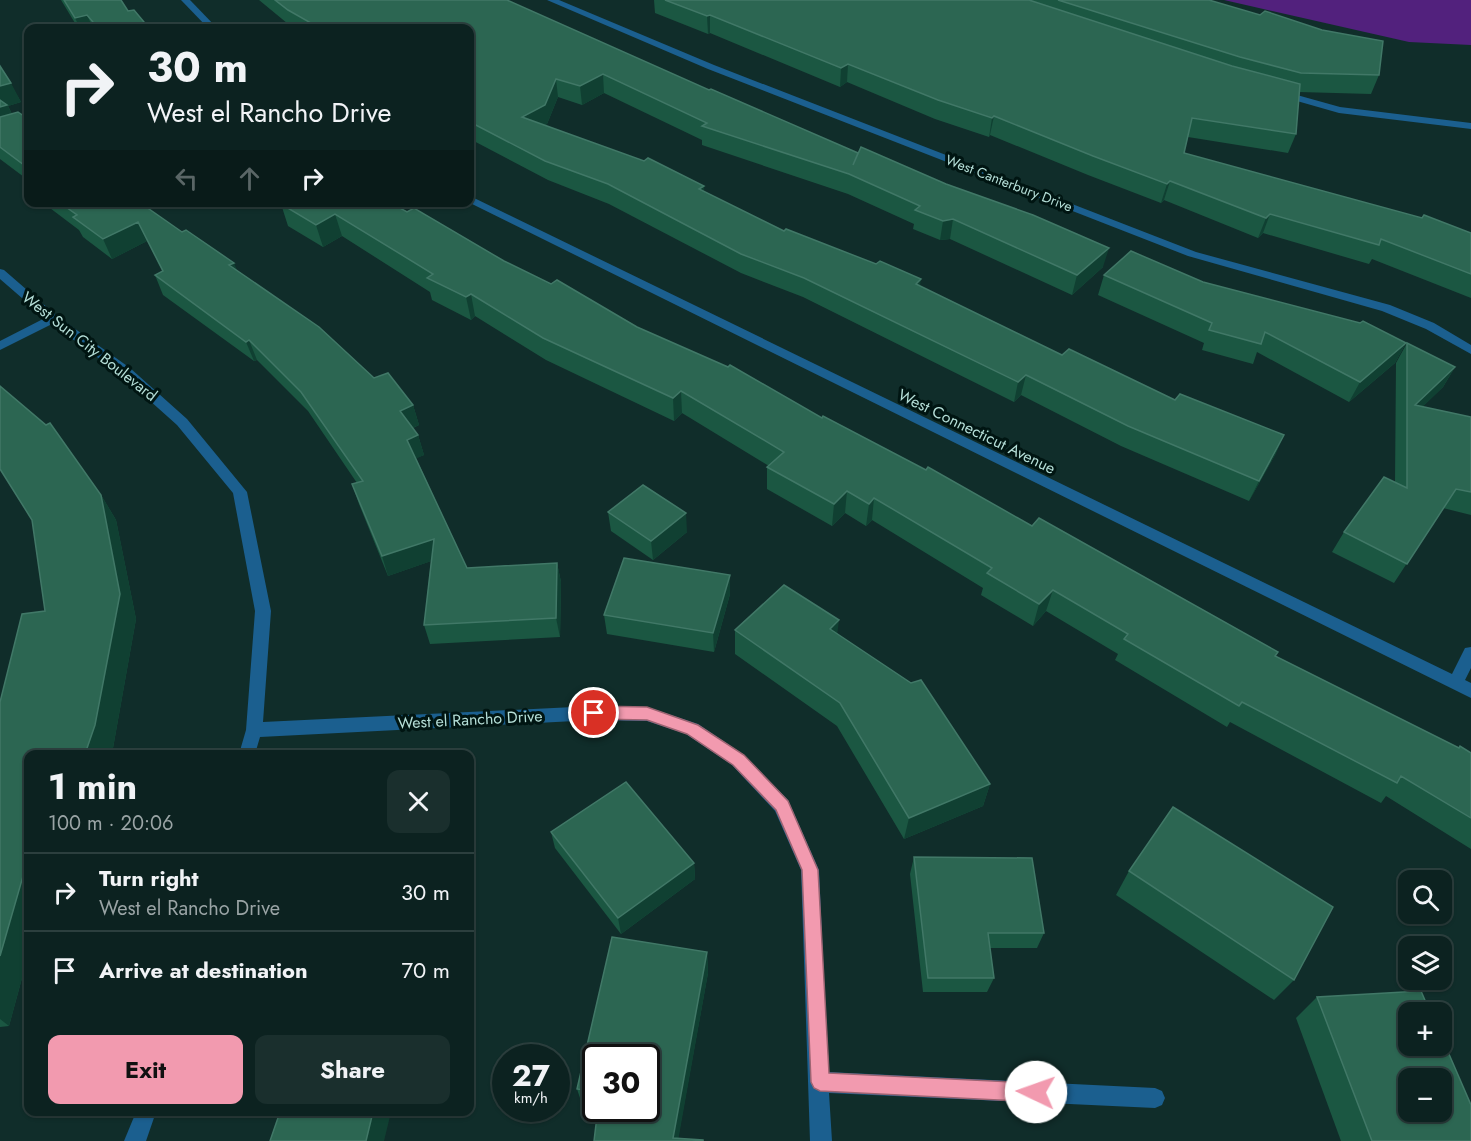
<!DOCTYPE html>
<html lang="en">
<head>
<meta charset="utf-8">
<style>
	body { margin:0; font-family:Jost,sans-serif; background:#1a2f2d; color:#f1f3f6; height:100vh; display:flex; flex-direction:column; font-size:22px; white-space:nowrap }
	* { box-sizing:border-box; margin:0 }
	p { font-size:20px; color:#9aa4a5 }
	.icon { flex:none; width:33px; height:33px; fill:none; stroke:currentColor; stroke-width:2; stroke-linecap:round; stroke-linejoin:round }
	.map { position:relative; flex:1; overflow:hidden }
	.sheet { position:absolute; left:24px; top:750px; width:450px; height:366px; display:flex; flex-direction:column; background:#0c2220; border-radius:12px; box-shadow:0 2px 4px #0004,0 0 0 2px #2c3f3e }
	.sheet>* { flex:none }
	.guide { position:absolute; left:24px; top:24px; width:450px; height:183px; border-radius:12px; box-shadow:0 2px 4px #0004,0 0 0 2px #2c3f3e; background:#0c2220; color:#f1f3f6; overflow:hidden }
	.buttons { position:absolute; left:1398px; top:870px; display:grid; gap:12px }
	.buttons a { display:grid; place-items:center; width:54px; height:54px; border-radius:12px; background:#0c2220; box-shadow:0 2px 4px #0004,0 0 0 2px #2c3f3e; font-size:30px }
	.speed { position:absolute; left:492px; top:1044px; display:flex; gap:12px; font-size:30px; font-weight:700; text-align:center }
	.speed>* { display:grid; place-content:center; width:78px; height:78px; border-radius:50%; background:#0c2220; box-shadow:0 2px 4px #0004,0 0 0 2px #2c3f3e; line-height:1 }
	.speed small { font-size:15px; font-weight:400 }
	.speed .limit { border:3px solid #111; border-radius:9px; background:#fff; color:#111 }
	.pin { position:absolute; display:grid; place-items:center; width:51px; height:51px; color:#fff; margin:-26px; border:3px solid #fff; border-radius:50%; box-shadow:0 2px 6px #0007 }
	.me { position:absolute; width:66px; margin:-33px; rotate:273deg; stroke-linejoin:round; filter:drop-shadow(0 0 4px #0008) }
	.turn { display:flex; align-items:center; gap:21px; height:126px; padding:0 24px; font-size:27px }
	.turn .icon { width:78px; height:78px; stroke-width:2.5 }
	.turn b { display:block; font-size:42px; line-height:51px }
	.lanes { display:flex; align-items:center; height:57px; padding:0 24px; background:#0003; justify-content:center; gap:30px; direction:ltr }
	.lanes .off { opacity:.35 }
	.round { display:grid; place-items:center; flex:none; width:63px; height:63px; border-radius:12px; background:#1a2f2d }
	.summary { display:flex; align-items:center; justify-content:space-between; height:102px; padding:0 24px }
	h1 { font-size:36px; font-weight:700; line-height:45px }
	.cta { display:flex; gap:12px; margin-top:auto; padding:12px 24px }
	.cta a { flex:1; height:69px; border-radius:12px; background:#f29aaf; color:#111; font-size:24px; font-weight:700; line-height:69px; text-align:center }
	.cta a+a { background:#1a2f2d; color:#f1f3f6 }
	ul { padding:0; list-style:none }
	li { display:flex; align-items:center; gap:18px; height:78px; padding:0 24px; border-top:2px solid #2c3f3e }
	li div { flex:1 }
	li b { display:block; font-size:22px }
	li em { font-style:normal }
	.map>svg:first-child { display:block }
</style>
</head>
<body>
<div class="map">
<svg width="1471" height="1141" viewBox="0 0 1471 1141">
	<rect width="100%" height="100%" fill="#102d2a"/>
	<polygon fill="#52217d" points="1224,0 1471,0 1471,45 1409,42"/>
	<g fill="none" stroke-linecap="round" stroke-linejoin="round">
		<g fill="#1b5f8f" fill-rule="evenodd">
			<polygon points="181,0 190,0 217,28 208,28"/>
			<polygon points="547,0 559,0 714,65 1196,252 1390,305 1434,323 1471,345 1471,354 1426,329 1382,311 1188,256 708,69"/>
			<polygon points="1279,90 1340,107 1471,123 1471,129 1339,113 1276,95 1276,91"/>
			<polygon points="470,196 1452,674 1465,648 1471,647 1471,668 1465,680 1471,683 1471,698 468,202"/>
			<polygon points="0,269 4,270 57,316 130,368 187,419 247,492 271,611 263,722 594,706 647,707 698,724 744,755 788,800 819,870 828,1072 1155,1088 1162,1091 1165,1098 1162,1105 1155,1108 829,1093 832,1141 810,1141 801,870 775,811 732,765 686,734 647,721 594,720 260,737 255,754 239,754 246,730 255,611 233,493 177,425 120,374 52,324 0,350 0,341 45,318 0,279"/>
			<polygon points="136,1112 156,1112 146,1141 124,1141"/>
		</g>
	</g>
	<g fill="#1b5742" fill-rule="evenodd">
		<polygon points="61,0 121,0 128,11 149,28 78,28"/>
		<polygon points="259,0 507,0 1103,267 1072,295 950,239 940,240 913,229 914,224 848,194 702,145 702,140 604,93 582,105 558,97 547,124 545,125 704,186 704,192 784,231 920,286 1062,355 1175,400 1284,435 1275,455 1249,501 1121,446 1021,395 1014,402 803,297 741,273 609,204 548,180 470,139 470,28 293,28"/>
		<polygon points="654,0 1209,0 1379,75 1371,94 1299,92 1296,134 1288,153 1188,137 1184,153 1471,233 1471,298 1372,259 1369,264 1263,233 1258,238 1164,200 1161,203 1088,175 990,135 989,137 935,119 847,82 840,87 710,33 708,34 655,13"/>
		<polygon points="0,66 21,102 8,106 12,114 28,119 28,180 0,159"/>
		<polygon points="42,202 139,202 237,271 374,378 413,405 419,425 413,428 418,435 424,455 416,458 467,568 557,563 561,582 560,637 430,644 424,625 431,561 388,576 359,504 352,484 357,483 308,411 257,360 254,361 163,295 155,275 162,271 147,241 112,259 83,237 79,230"/>
		<polygon points="283,202 389,202 504,261 822,418 1032,526 1275,656 1458,748 1471,753 1471,849 1386,796 1381,803 1230,722 1227,727 1115,660 1118,654 1046,611 1033,626 981,595 983,588 872,520 866,526 845,513 832,526 767,489 767,467 769,466 682,413 674,421 546,360 475,316 471,320 432,300 430,292 342,236 323,247 288,226 281,204"/>
		<polygon points="1104,275 1406,343 1395,363 1349,402 1257,352 1253,364 1202,350 1204,343 1098,295"/>
		<polygon points="1407,343 1455,367 1443,387 1422,407 1471,417 1471,515 1443,508 1394,583 1332,552 1344,532 1395,482 1396,363"/>
		<polygon points="101,495 116,520 136,619 113,748 28,754 28,956 9,1026 0,1027 0,702 45,611"/>
		<polygon points="608,512 687,532 653,560 611,531"/>
		<polygon points="730,594 714,652 607,634 604,615"/>
		<polygon points="735,630 837,634 990,784 983,806 904,839 837,726 735,654"/>
		<polygon points="551,832 694,863 695,879 621,934 555,848"/>
		<polygon points="914,857 1044,933 1037,948 990,948 994,978 987,992 923,992 910,874"/>
		<polygon points="1129,871 1294,980 1274,1000 1116,895"/>
		<path d="M612,937l95,15 1,21 -30,165 25,2 1,1h-110l4,-32 -15,-2 -6,-18zM596,1058h50v50h-50z"/>
		<polygon points="1317,997 1471,1141 1341,1141 1296,1018"/>
	</g>
	<g fill="#104032">
		<polygon points="87,15 93,28 80,28 75,18"/>
		<polygon points="710,15 710,33 708,34 707,16"/>
		<polygon points="848,64 847,82 840,87 841,68"/>
		<polygon points="603,74 604,93 582,105 580,86"/>
		<polygon points="556,79 558,97 547,124 525,136 522,117"/>
		<polygon points="11,83 21,102 8,106 17,124 0,130 0,86"/>
		<polygon points="994,116 990,135 989,137 992,118"/>
		<polygon points="1170,181 1164,200 1161,203 1167,184"/>
		<polygon points="704,186 705,205 699,189"/>
		<polygon points="335,214 342,236 323,247 316,225"/>
		<polygon points="1270,214 1263,233 1258,238 1266,218"/>
		<polygon points="953,219 950,239 940,240 943,221"/>
		<polygon points="138,222 147,241 112,259 103,239"/>
		<polygon points="1109,248 1103,267 1072,295 1077,275"/>
		<polygon points="234,263 242,282 229,265"/>
		<polygon points="921,279 918,299 916,284"/>
		<polygon points="471,294 475,316 471,320 466,297"/>
		<polygon points="249,340 257,360 254,361 246,342"/>
		<polygon points="1406,343 1395,363 1349,402 1360,382"/>
		<polygon points="1455,367 1443,387 1407,422 1415,405"/>
		<polygon points="1026,375 1021,395 1014,402 1018,382"/>
		<polygon points="681,391 682,413 674,421 673,398"/>
		<polygon points="413,405 419,425 406,431 400,411"/>
		<polygon points="418,435 424,455 413,460 407,440"/>
		<polygon points="1284,435 1275,455 1249,501 1259,481"/>
		<polygon points="847,491 845,513 832,526 834,504"/>
		<polygon points="101,495 116,520 136,619 113,748 111,754 85,754"/>
		<polygon points="874,498 872,520 866,526 869,504"/>
		<polygon points="686,513 687,532 653,560 651,541"/>
		<polygon points="434,539 440,558 388,576 382,556"/>
		<polygon points="557,563 561,582 560,637 556,618"/>
		<polygon points="730,575 730,594 714,652 713,633"/>
		<polygon points="1053,590 1046,611 1033,626 1039,604"/>
		<polygon points="839,620 836,644 830,629"/>
		<polygon points="990,784 983,806 904,839 909,818"/>
		<polygon points="28,859 28,956 9,1026 0,1019 0,956"/>
		<polygon points="694,863 695,879 621,934 618,918"/>
		<polygon points="707,952 708,973 678,1141 673,1138"/>
		<polygon points="373,1112 391,1112 384,1141 366,1141"/>
	</g>
	<g fill="#2c6652" stroke="#417867" stroke-width="1.5" fill-rule="evenodd">
		<polygon points="64,0 121,0 128,11 134,10 149,28 98,28 87,15 75,18"/>
		<polygon points="275,0 507,0 709,90 711,89 858,153 853,165 861,147 946,184 1033,215 1109,248 1077,275 953,219 943,221 915,210 920,206 849,174 702,126 707,123 603,74 580,86 556,79 545,105 522,117 644,161 648,158 704,186 699,189 784,231 786,229 876,264 880,261 921,279 916,284 1062,355 1069,349 1175,400 1180,394 1284,435 1259,481 1128,426 1026,375 1018,382 804,278 741,254 608,184 545,161 470,122 470,28 297,28 311,23 288,10"/>
		<polygon points="665,0 1029,0 1232,66 1300,84 1296,134 1192,118 1184,153 1422,218 1424,215 1471,233 1471,274 1381,239 1379,245 1270,214 1266,218 1170,181 1167,184 1093,156 994,116 992,118 938,100 848,64 841,68 710,15 707,16"/>
		<polygon points="1058,0 1209,0 1260,15 1265,11 1322,30 1383,41 1379,75 1301,73 1240,57"/>
		<polygon points="0,66 11,83 0,86"/>
		<polygon points="0,100 7,105 0,107"/>
		<polygon points="18,112 28,119 28,168 0,147 0,117"/>
		<polygon points="59,202 139,202 182,232 186,230 234,263 229,265 319,327 374,378 388,373 413,405 400,411 418,435 407,440 467,568 557,563 556,618 424,625 434,539 382,556 352,484 363,481 301,392 249,340 246,342 155,275 163,271 138,222 103,239 73,217 77,215"/>
		<polygon points="284,202 389,202 407,212 414,208 504,261 551,284 557,280 637,327 728,367 730,365 822,418 823,416 926,470 928,467 1032,526 1039,518 1278,652 1275,656 1459,748 1460,746 1471,753 1471,818 1401,776 1397,783 1242,702 1239,706 1124,639 1128,634 1053,590 1039,604 987,573 992,568 874,498 869,504 847,491 834,504 767,467 784,452 681,391 673,398 543,338 471,294 466,297 427,278 433,274 335,214 316,225 281,204"/>
		<polygon points="1131,251 1203,282 1360,323 1363,321 1406,343 1360,382 1265,332 1261,344 1209,330 1212,323 1104,275"/>
		<polygon points="1407,343 1455,367 1415,405 1471,417 1471,492 1456,489 1407,564 1344,532 1384,477 1407,488"/>
		<polygon points="0,386 46,425 50,423 101,495 120,594 95,725 85,754 28,754 28,859 0,956 0,702 22,614 45,611 32,520 0,469"/>
		<polygon points="643,485 686,513 651,541 608,512"/>
		<polygon points="624,558 730,575 713,633 604,615"/>
		<polygon points="784,585 839,620 830,629 911,683 921,680 990,784 909,818 840,703 735,630"/>
		<polygon points="626,782 694,863 618,918 551,832"/>
		<polygon points="1173,807 1333,907 1294,980 1129,871"/>
		<polygon points="914,857 1032,858 1044,933 988,933 994,978 928,978"/>
		<polygon points="612,937 707,952 673,1138 703,1140 703,1141 594,1141 598,1108 646,1108 646,1058 596,1058 596,1092 577,1089"/>
		<path d="M1421,991l9,21h-22v34h34v-8l29,67v36h-99l-55,-144zM1408,1078h34v34h-34z"/>
		<polygon points="280,1112 373,1112 366,1141 270,1141"/>
	</g>
	<polygon fill="#f29aaf" stroke="#9d6472" stroke-width="1.5" points="594,706 647,707 698,725 744,755 788,801 818,870 829,1073 1036,1083 1042,1086 1045,1092 1042,1099 1036,1102 820,1091 814,1088 811,1082 802,870 776,810 733,765 687,734 647,720 594,719 589,717 586,713 589,708"/>
	<g text-anchor="middle" stroke-width="6" stroke-linejoin="round" paint-order="stroke">
		<g font-size="14" fill="#b4ded7" stroke="#001512">
			<text transform="translate(1009 183) rotate(21)" y="5">West Canterbury Drive</text>
		</g>
		<g font-size="16" fill="#b4ded7" stroke="#001512">
			<text transform="translate(90 346) rotate(38)" y="6">West Sun City Boulevard</text>
			<text transform="translate(977 431) rotate(26)" y="6">West Connecticut Avenue</text>
			<text transform="translate(470 719) rotate(-3)" y="6">West el Rancho Drive</text>
		</g>
	</g>
</svg>
<div class="buttons">
<a><svg class="icon" aria-label="search" viewBox="0 0 24 24"><circle cx="10" cy="10" r="6"/><path d="M15 15l6 6"/></svg></a>
<a><svg class="icon" aria-label="layers" viewBox="0 0 24 24"><path d="M12 4l9 5-9 5-9-5zM3 14l9 5 9-5"/></svg></a>
<a>+</a>
<a>−</a>
</div>
<div class="speed"><div>27<small>km/h</small></div><div class="limit">30</div></div>
<div class="pin" style="left:594px;top:713px;background:#d93025"><svg class="icon" aria-label="arrive" viewBox="0 0 24 24"><path d="M6 21V4h12l-3 4 3 4H6"/></svg></div>
<svg class="me" style="left:1036px;top:1092px" viewBox="-20 -20 40 40"><circle r="19" fill="#fff"/><path d="M0-13L10 11 0 6-10 11z" fill="#f29aaf"/></svg>
<div class="guide">
<div class="turn"><svg class="icon" aria-label="right" viewBox="0 0 24 24"><path d="M7 20v-9h11M14 6l5 5-5 5"/></svg><div><b>30 m</b>West el Rancho Drive</div></div>
<div class="lanes"><svg class="icon off" aria-label="left" viewBox="0 0 24 24"><path d="M17 20v-9H6M10 6l-5 5 5 5"/></svg><svg class="icon off" aria-label="ahead" viewBox="0 0 24 24"><path d="M12 20V5M6 11l6-6 6 6"/></svg><svg class="icon" aria-label="right" viewBox="0 0 24 24"><path d="M7 20v-9h11M14 6l5 5-5 5"/></svg></div>
</div>
<section class="sheet">
<div class="summary"><div><h1>1 min</h1><p>100 m · 20:06</p></div><a class="round"><svg class="icon" aria-label="close" viewBox="0 0 24 24"><path d="M6 6l12 12M18 6L6 18"/></svg></a></div>
<ul>
<li><svg class="icon" aria-label="right" viewBox="0 0 24 24"><path d="M7 20v-9h11M14 6l5 5-5 5"/></svg><div><b>Turn right</b><p>West el Rancho Drive</p></div><em>30 m</em></li>
<li><svg class="icon" aria-label="arrive" viewBox="0 0 24 24"><path d="M6 21V4h12l-3 4 3 4H6"/></svg><div><b>Arrive at destination</b></div><em>70 m</em></li>
</ul>
<div class="cta"><a>Exit</a><a>Share</a></div>
</section>
</div>
</body>
</html>
